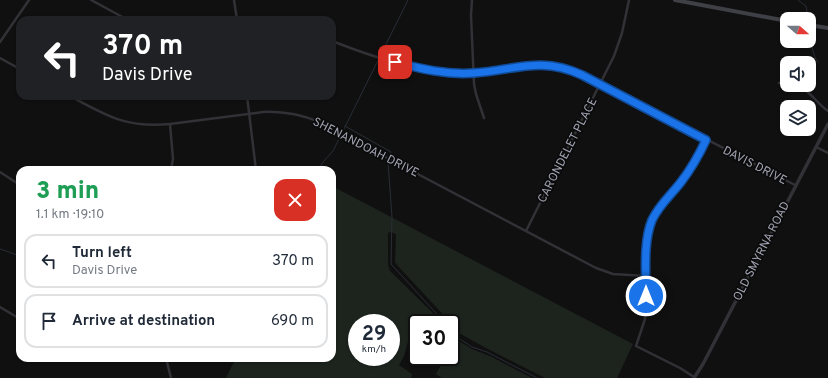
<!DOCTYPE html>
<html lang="en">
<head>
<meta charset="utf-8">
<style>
	body { margin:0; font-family:Overpass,sans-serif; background:#f6f6f7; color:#1f2937; height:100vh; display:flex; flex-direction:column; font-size:15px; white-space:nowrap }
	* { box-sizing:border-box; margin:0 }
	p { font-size:13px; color:#747a83 }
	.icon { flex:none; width:22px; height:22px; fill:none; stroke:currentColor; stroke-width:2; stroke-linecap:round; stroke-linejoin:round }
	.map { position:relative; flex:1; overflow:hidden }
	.details { position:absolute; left:16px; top:166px; width:320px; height:196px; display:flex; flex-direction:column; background:#fff; border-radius:12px; box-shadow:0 1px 3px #0004 }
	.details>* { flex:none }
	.banner { position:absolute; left:16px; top:16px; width:320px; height:84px; border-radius:12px; box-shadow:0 1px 3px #0004; background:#202124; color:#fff; overflow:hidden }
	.needle { width:26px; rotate:110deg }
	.buttons { position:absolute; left:780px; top:12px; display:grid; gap:8px }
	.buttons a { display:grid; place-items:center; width:36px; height:36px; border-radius:8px; background:#fff; box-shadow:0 1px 3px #0004; font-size:20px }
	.speed { position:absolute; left:348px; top:314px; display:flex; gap:8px; font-size:20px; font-weight:700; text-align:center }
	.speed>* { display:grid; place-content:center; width:52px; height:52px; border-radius:50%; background:#fff; box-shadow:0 1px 3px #0004; line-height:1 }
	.speed small { font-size:10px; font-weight:400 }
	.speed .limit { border:2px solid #111; border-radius:6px; background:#fff; color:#111 }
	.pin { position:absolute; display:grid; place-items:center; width:34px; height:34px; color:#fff; margin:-17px; border-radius:8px; box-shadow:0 2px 6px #0006 }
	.me { position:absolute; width:44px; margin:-22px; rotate:0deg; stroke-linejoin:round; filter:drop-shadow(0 0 3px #0008) }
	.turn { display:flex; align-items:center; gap:14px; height:84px; padding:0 20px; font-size:18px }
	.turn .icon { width:52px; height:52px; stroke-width:2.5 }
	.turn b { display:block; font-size:28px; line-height:34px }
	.round { display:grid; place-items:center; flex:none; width:42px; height:42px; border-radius:12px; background:#f6f6f7 }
	.summary { display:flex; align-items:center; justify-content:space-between; height:68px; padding:0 20px }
	h1 { font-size:24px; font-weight:800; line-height:30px; color:#1e9e55 }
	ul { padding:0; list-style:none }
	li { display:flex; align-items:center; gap:12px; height:54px; margin:0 8px 6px; padding:0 12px; border:2px solid #e0e1e3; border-radius:12px }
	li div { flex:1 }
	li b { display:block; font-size:15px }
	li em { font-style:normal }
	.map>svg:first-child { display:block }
</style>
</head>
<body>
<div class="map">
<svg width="828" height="378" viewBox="0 0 828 378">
	<rect width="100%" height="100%" fill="#101011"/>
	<g fill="#1d241e" fill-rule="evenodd">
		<path d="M332,186l301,158 -16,34h-72l-59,-30 -29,-16 -6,-9 -54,-58 -2,-3 1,-27 -2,-2 -4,-1 -2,1v32l2,6 51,50 -1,2h-23v28l-9,-9 -4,14 -5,9 13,9 -1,4h-185l10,-20h96zM357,323h34v34h-34z"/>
		<polygon points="454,338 472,349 492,357 532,378 442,378 436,374 445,357 451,357 451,344"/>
	</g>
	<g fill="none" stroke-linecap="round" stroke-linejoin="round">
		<g stroke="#292e36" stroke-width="1">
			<polyline points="798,0 806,6 807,12 805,19"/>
			<path d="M809,37c4,8 3,18 9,25"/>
			<polyline points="345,126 391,152 388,162 392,217 391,264 445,323"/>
			<polyline points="318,170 323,162 333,151 408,0"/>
			<polyline points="0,249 20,256"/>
			<polyline points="451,333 472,347 487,352 537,378"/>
		</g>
		<g stroke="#313136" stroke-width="2.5">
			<polyline points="91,0 128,20"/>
			<polyline points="234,0 237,20"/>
			<polyline points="472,0 471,15 474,84 476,94 484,118"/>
			<path d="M332,41c41,16 85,31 130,32 27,1 52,-9 79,-9 15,1 28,5 41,11l213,110"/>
			<polyline points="0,42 29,0"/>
			<polyline points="0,58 20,69"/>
			<polyline points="779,83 787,82"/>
			<path d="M797,85c15,7 19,18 31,26"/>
			<path d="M70,96c37,20 56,32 100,28l93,-12c21,-1 37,2 56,10l277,146 17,6 33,2"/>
			<polyline points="247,96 256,170"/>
			<polyline points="170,124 173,159 171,170"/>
			<polyline points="816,147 828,153"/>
			<polyline points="0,172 20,185"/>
			<polyline points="526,231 614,56 622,33 629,0"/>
			<polyline points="0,307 20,319"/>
			<polyline points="166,358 171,378"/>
			<polyline points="694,377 680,368 636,346 645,319 647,243 652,221 660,206 681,183 698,158 706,140"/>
		</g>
		<polyline stroke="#313136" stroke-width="3.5" points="694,378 703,364 828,124"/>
		<g stroke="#3f4046" stroke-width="4">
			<polyline points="675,0 787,21"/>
			<polyline points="809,25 828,28"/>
		</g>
	</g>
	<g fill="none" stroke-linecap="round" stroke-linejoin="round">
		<defs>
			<path id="route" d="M395,62c26,7 52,13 79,11 42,-3 66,-17 108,2l124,65c-7,15 -15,29 -25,42 -10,13 -22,23 -29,38 -9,22 -6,53 -6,76"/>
		</defs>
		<use href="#route" stroke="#114b97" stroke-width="10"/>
		<use href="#route" stroke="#1a73e8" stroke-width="7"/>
	</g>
	<g text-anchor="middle" stroke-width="3.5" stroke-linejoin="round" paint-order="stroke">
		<g font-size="12" fill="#a2a4b2" stroke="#0b0b0c">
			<text transform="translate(366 147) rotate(27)" y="4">SHENANDOAH DRIVE</text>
			<text transform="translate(567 150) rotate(-63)" y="4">CARONDELET PLACE</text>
			<text transform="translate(755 165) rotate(27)" y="4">DAVIS DRIVE</text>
			<text transform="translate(761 251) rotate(-63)" y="4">OLD SMYRNA ROAD</text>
		</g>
	</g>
</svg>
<div class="buttons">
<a><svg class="needle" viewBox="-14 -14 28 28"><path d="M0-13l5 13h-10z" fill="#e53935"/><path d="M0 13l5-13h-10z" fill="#747a83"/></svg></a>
<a><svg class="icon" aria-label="sound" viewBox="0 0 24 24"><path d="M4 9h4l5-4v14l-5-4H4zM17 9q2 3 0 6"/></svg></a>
<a><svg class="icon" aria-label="layers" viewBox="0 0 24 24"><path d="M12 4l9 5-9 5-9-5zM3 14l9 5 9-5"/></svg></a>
</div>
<div class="speed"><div>29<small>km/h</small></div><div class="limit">30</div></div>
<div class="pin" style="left:395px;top:62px;background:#d93025"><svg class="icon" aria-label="arrive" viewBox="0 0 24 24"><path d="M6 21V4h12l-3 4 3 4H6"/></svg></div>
<svg class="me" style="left:646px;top:296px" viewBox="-20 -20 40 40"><circle r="17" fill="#1a73e8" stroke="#fff" stroke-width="3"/><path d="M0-11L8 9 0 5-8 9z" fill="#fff"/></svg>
<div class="banner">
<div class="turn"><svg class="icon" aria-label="left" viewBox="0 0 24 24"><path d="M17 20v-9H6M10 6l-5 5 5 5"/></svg><div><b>370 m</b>Davis Drive</div></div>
</div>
<section class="details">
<div class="summary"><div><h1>3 min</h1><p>1.1 km · 19:10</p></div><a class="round" style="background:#d93025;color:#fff"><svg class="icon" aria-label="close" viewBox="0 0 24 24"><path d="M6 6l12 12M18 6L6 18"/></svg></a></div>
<ul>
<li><svg class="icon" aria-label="left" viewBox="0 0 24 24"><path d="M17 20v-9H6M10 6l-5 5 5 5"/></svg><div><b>Turn left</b><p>Davis Drive</p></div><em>370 m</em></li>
<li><svg class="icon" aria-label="arrive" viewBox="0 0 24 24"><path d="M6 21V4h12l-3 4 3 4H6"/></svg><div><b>Arrive at destination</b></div><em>690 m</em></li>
</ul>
</section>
</div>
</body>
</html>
